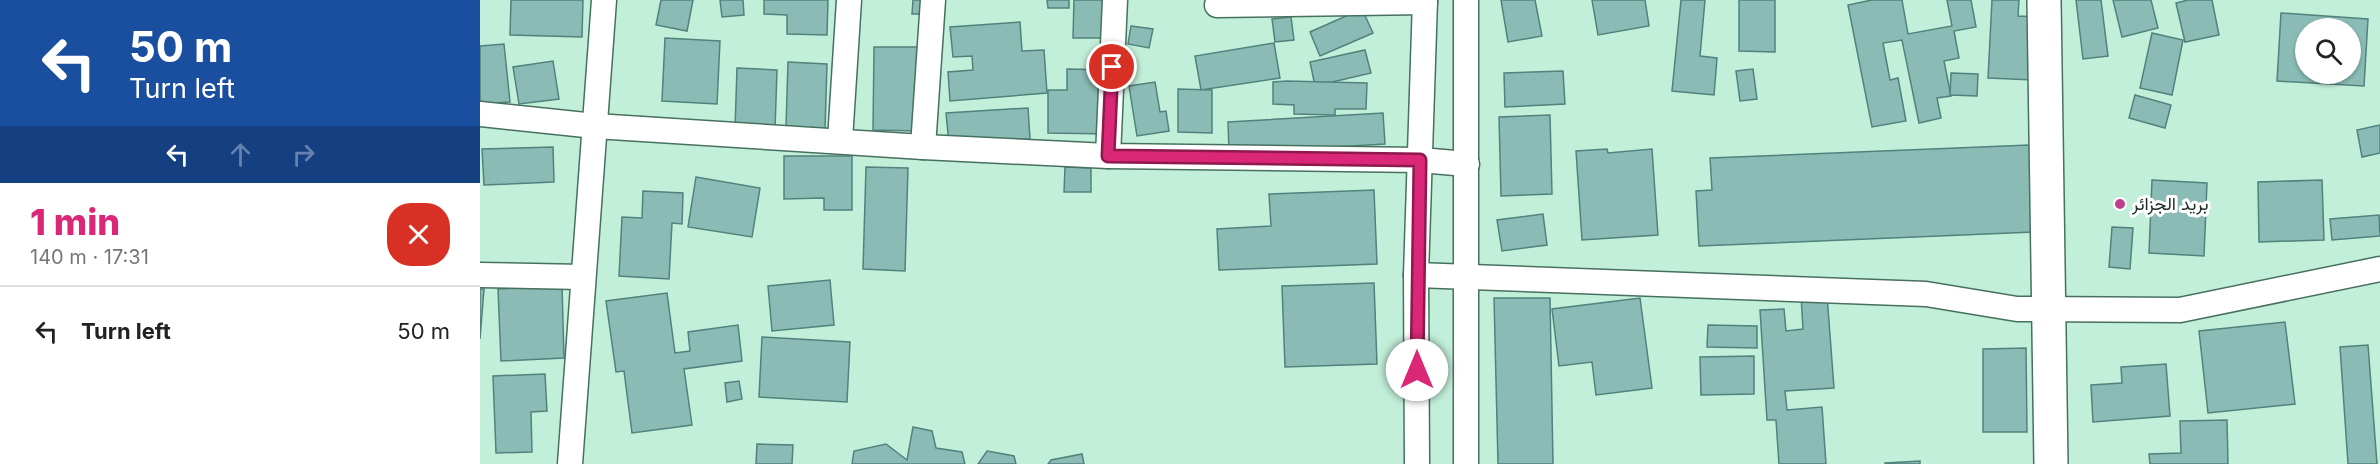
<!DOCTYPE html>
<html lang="en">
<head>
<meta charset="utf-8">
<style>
	body { margin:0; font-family:Inter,Vazirmatn,sans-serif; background:#f6f6f6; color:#222; height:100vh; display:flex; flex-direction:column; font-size:22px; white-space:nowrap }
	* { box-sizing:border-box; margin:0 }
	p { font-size:20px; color:#767676 }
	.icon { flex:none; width:33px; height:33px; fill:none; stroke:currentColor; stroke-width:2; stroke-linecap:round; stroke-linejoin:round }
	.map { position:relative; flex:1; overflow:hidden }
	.side { display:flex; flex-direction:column; background:#fff; width:480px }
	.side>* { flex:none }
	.hud { background:#1a4fa0; color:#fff; overflow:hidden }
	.buttons { position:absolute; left:1815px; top:18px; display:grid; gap:12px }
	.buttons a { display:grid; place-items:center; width:66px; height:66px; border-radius:50%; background:#fff; box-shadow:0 2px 4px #0004; font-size:30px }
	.pin { position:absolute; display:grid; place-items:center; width:51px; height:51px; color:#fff; margin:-26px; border:3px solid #fff; border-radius:50%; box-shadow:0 2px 6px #0007 }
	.me { position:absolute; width:66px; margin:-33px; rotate:0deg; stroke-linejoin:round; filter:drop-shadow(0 0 4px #0008) }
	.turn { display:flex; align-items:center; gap:21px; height:126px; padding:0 30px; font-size:27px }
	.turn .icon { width:78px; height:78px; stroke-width:2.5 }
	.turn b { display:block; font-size:42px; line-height:51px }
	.lanes { display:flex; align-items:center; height:57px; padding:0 30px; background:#0003; justify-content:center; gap:30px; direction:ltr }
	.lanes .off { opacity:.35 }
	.round { display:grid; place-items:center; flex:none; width:63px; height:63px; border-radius:24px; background:#f6f6f6 }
	.summary { display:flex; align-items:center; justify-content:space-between; height:102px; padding:0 30px }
	h1 { font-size:36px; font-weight:800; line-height:45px; color:#db2777 }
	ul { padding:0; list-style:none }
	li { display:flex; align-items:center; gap:18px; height:90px; padding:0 30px; border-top:2px solid #e0e0e0 }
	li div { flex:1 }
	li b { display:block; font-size:22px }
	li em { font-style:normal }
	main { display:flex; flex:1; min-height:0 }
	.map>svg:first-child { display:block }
</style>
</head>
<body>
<main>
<section class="side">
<div class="hud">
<div class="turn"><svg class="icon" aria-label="left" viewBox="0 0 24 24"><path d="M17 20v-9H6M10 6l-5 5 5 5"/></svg><div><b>50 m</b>Turn left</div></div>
<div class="lanes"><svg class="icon" aria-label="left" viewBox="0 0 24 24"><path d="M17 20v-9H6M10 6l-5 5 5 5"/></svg><svg class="icon off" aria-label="ahead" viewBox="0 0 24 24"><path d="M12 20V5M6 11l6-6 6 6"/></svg><svg class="icon off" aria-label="right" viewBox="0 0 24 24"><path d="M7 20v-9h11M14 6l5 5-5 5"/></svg></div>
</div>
<div class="summary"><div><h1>1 min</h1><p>140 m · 17:31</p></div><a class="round" style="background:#d93025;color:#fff"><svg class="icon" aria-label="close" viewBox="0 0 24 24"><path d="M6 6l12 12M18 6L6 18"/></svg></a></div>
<ul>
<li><svg class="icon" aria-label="left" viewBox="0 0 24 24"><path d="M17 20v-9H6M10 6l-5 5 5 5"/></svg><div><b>Turn left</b></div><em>50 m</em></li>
</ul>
</section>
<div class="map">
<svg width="1900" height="464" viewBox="0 0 1900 464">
	<rect width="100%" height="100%" fill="#c2efda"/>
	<g fill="#8abcb5" stroke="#51827c" stroke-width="1.5" fill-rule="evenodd">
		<polygon points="31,0 103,0 102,37 30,35"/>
		<polygon points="181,0 213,0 207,31 176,25"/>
		<polygon points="240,0 263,0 264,15 242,17"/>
		<polygon points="284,0 348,0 347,35 307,34 307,15 284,14"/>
		<polygon points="433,0 451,0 450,14 432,14"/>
		<polygon points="567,0 589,0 589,8 568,8"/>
		<polygon points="594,0 633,0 633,38 593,38"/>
		<polygon points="1021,0 1055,0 1062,36 1028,42"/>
		<polygon points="1112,0 1165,0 1169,26 1118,35"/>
		<polygon points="1201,0 1225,0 1220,56 1237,58 1234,95 1192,91"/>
		<polygon points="1259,0 1295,0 1295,52 1259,51"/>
		<polygon points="1392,0 1422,0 1428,34 1472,26 1467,0 1491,0 1496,27 1474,31 1479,58 1464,61 1471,96 1457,98 1461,118 1439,123 1422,40 1403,43 1410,80 1418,78 1426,121 1392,127 1368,5"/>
		<polygon points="1512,0 1539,0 1538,16 1558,17 1556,80 1508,78"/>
		<polygon points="1596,0 1621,0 1628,56 1603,59"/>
		<polygon points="1633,0 1671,0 1678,28 1642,37"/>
		<polygon points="1708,0 1732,0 1739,35 1705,42 1696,3"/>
		<polygon points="882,9 893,33 840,56 830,32"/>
		<path d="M1801,13l87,6 -4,67 -87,-5zM1826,28h44v46h-44z"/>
		<polygon points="811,17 814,40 795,42 792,19"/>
		<polygon points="540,22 542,51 564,50 567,93 470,101 468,72 493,70 492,56 473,57 470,27"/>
		<polygon points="651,26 673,29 669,48 648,44"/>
		<polygon points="1672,33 1703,40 1692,95 1660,88"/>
		<polygon points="185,38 240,41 237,104 182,101"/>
		<polygon points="794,43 800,78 721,90 715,56"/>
		<polygon points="24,44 30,102 0,104 0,46"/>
		<polygon points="394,47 439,47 438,131 393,130"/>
		<polygon points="885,50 891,73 835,86 830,62"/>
		<polygon points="73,61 79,99 39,104 33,67"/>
		<polygon points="308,62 347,64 345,129 306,127"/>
		<polygon points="257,68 297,70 295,130 255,129"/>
		<polygon points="587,69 630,70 630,134 568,133 568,90 587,90"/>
		<polygon points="1273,69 1277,99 1260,101 1256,71"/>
		<polygon points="1083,71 1085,104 1025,107 1024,73"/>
		<polygon points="1471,73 1498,74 1497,96 1470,95"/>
		<polygon points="807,81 887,83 886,109 855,109 855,115 814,114 814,105 793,104 793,82"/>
		<polygon points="675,82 680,112 686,111 689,131 657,136 649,86"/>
		<polygon points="698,89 732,90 732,133 698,132"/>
		<polygon points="1655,95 1691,105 1685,128 1649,118"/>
		<polygon points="548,108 550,139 469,144 466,113"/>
		<polygon points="903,113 905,144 749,153 748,122"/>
		<polygon points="1070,115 1072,194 1021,196 1019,117"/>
		<polygon points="1900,125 1900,153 1882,157 1877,130"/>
		<polygon points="1549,145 1557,232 1219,246 1216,191 1232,190 1230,158"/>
		<polygon points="73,147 74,182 4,185 2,149"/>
		<polygon points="1127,149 1128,153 1172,149 1178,235 1102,240 1096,151"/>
		<polygon points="304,156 372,156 372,210 344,210 344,198 304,199"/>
		<polygon points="386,167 428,168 425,271 383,269"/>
		<polygon points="585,167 611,168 611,192 584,192"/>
		<polygon points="216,177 280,188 272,237 208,227"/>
		<polygon points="1672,180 1727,183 1724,256 1669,253"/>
		<polygon points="1842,180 1844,240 1779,242 1778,182"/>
		<polygon points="894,190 897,264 739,270 737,229 791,226 789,194"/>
		<polygon points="163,191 203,193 202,224 192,223 189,279 139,276 142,217 162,218"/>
		<polygon points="1063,214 1067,245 1022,251 1017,220"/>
		<polygon points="1899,215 1900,236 1852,240 1850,219"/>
		<polygon points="1632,227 1653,228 1650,269 1629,267"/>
		<polygon points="350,280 354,325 292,331 288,286"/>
		<polygon points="894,283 897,364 805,367 802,286"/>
		<polygon points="82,286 84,358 21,361 18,289"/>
		<polygon points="0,289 4,289 0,339"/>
		<polygon points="187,293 195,353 210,351 208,332 258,325 262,361 204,369 212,425 152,433 144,371 136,372 126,301"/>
		<polygon points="1347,295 1354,388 1305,391 1307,410 1342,407 1346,464 1299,464 1296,420 1287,420 1280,310 1304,309 1306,331 1323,329 1321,296"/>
		<polygon points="1014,298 1070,298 1073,464 1018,464"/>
		<polygon points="1160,298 1172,388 1116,395 1112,362 1079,366 1072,309"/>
		<polygon points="1805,322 1815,404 1728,413 1719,331"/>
		<polygon points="1228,325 1277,326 1277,348 1227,347"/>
		<polygon points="282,337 370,342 367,402 279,397"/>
		<polygon points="1888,345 1897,464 1868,464 1860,347"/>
		<polygon points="1546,348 1547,432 1503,432 1503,349"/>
		<polygon points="1274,356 1274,394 1221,395 1220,357"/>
		<polygon points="1686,364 1690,416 1613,422 1611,385 1642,383 1641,367"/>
		<polygon points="65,374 67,411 51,412 52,452 16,453 13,376"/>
		<polygon points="259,381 262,399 247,402 245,383"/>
		<polygon points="1747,420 1748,464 1670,464 1669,454 1701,453 1700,421"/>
		<polygon points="433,427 452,431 456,448 482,452 485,464 372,464 374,451 406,444 427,460"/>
		<polygon points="277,444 313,445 312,464 276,464"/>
		<polygon points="507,451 534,456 536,464 498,464"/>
		<polygon points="602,454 604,464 568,464 571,460"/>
		<polygon points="1440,461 1440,464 1405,464 1405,463"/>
	</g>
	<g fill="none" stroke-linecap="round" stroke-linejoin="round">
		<defs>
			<g id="minor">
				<polyline points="737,5 945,2"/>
				<polyline points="0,114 115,126 443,147 628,156 940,160 987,164"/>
				<polyline points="360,140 369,0"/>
				<polyline points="443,147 453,0"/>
				<polyline points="628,156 635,0"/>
				<polyline points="0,275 103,277"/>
				<polyline points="936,275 1446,294 1537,309 1700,310 1900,269"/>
				<polyline points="90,464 124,0"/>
				<polyline points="937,464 936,275 945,0"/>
				<polyline points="986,464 986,0"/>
			</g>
			<polyline id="secondary" points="1564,0 1571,464"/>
		</defs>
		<use href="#minor" stroke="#47705e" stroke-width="27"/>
		<use href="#secondary" stroke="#47705e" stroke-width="36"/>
		<use href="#minor" stroke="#fff" stroke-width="24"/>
		<use href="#secondary" stroke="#fff" stroke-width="33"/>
	</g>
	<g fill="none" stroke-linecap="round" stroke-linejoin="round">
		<defs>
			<polyline id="route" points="632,67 628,156 940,160 937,370"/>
		</defs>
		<use href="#route" stroke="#8e194d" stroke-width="15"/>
		<use href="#route" stroke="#db2777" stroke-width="10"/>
	</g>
	<circle fill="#bd408f" stroke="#fff" stroke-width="2" cx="1640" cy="204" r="6"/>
	<g text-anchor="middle" stroke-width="6" stroke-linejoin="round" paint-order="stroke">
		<g font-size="18" fill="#1a2b24" stroke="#fff" text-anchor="start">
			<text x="1652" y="210">بريد الجزائر</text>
		</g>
	</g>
</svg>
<div class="buttons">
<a><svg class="icon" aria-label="search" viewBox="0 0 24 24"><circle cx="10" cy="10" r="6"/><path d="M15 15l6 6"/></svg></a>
</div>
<div class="pin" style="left:632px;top:67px;background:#d93025"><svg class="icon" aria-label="arrive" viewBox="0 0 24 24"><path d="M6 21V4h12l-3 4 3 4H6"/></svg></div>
<svg class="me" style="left:937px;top:370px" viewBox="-20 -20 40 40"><circle r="19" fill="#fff"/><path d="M0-13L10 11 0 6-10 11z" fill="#db2777"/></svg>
</div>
</main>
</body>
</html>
